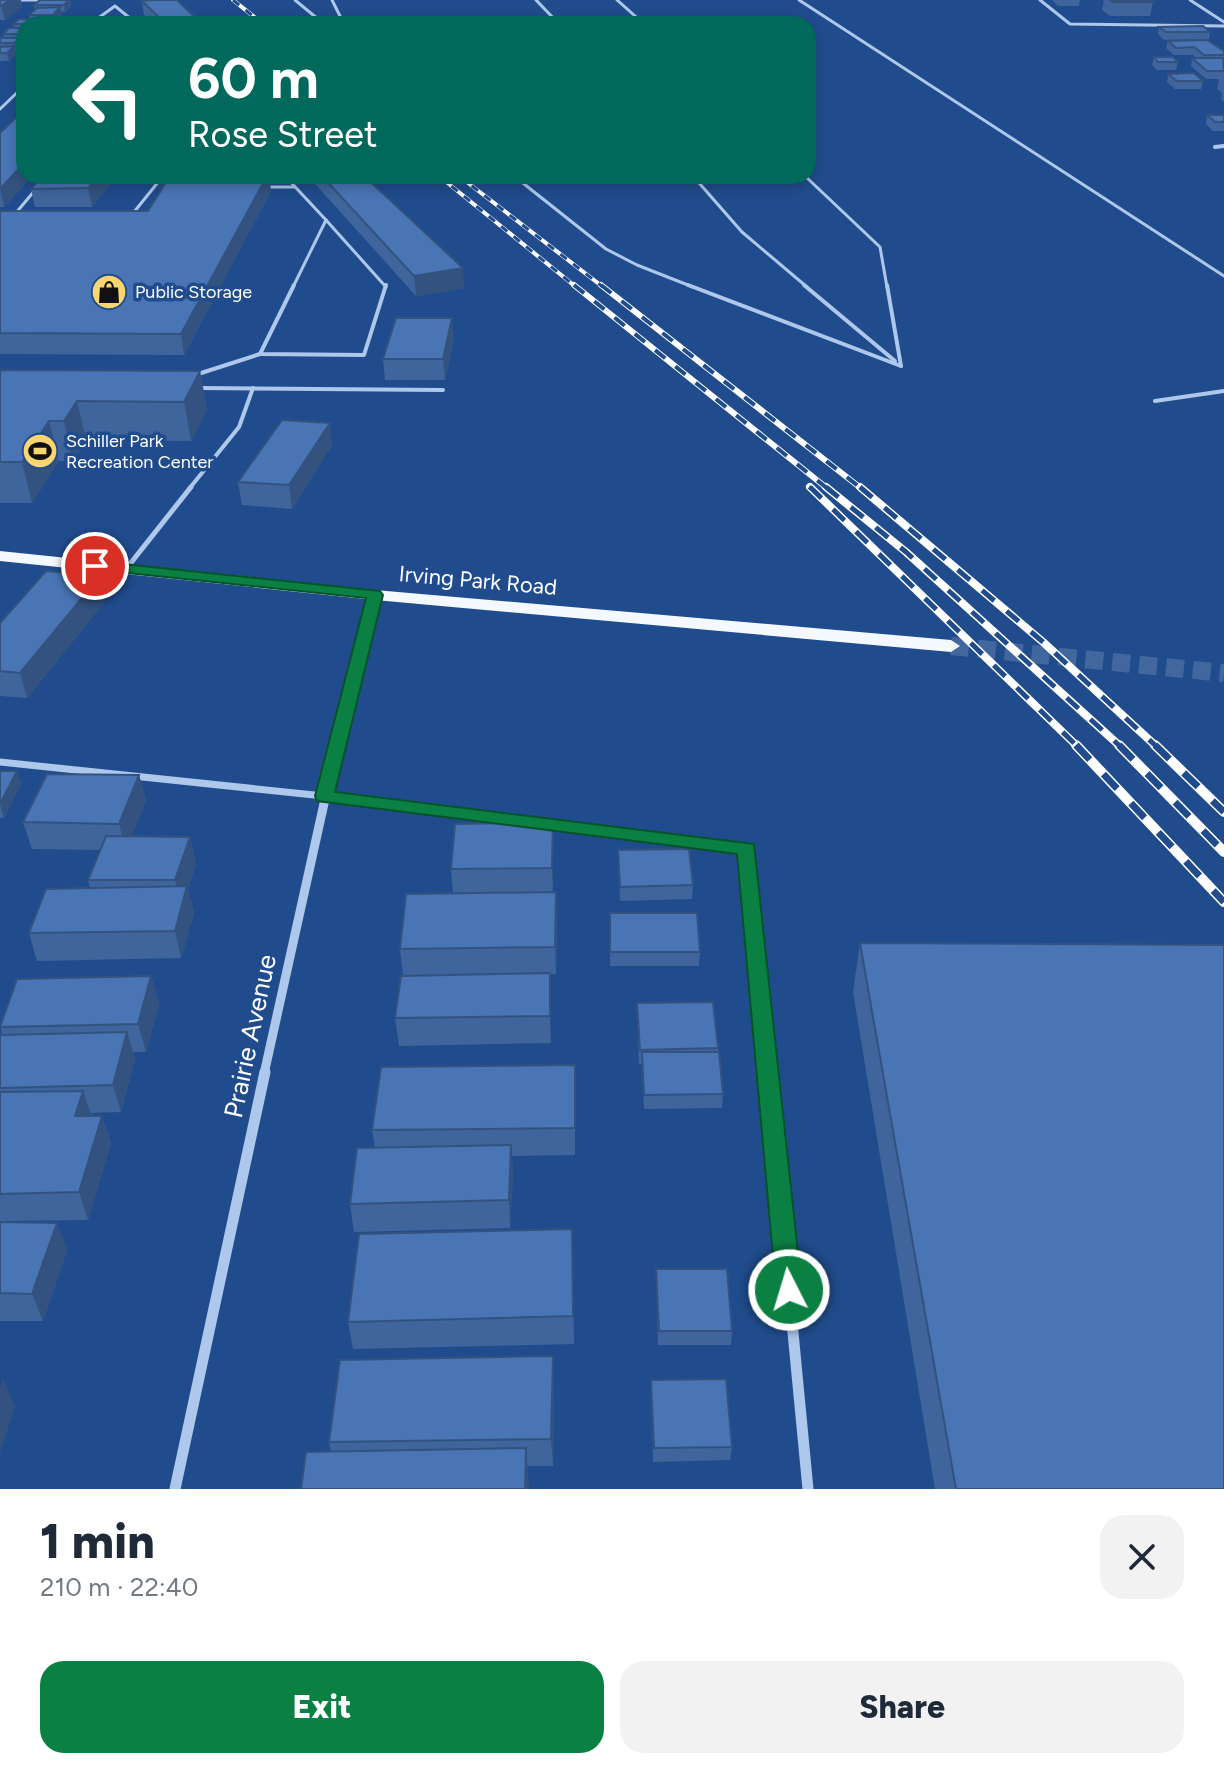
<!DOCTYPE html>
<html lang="en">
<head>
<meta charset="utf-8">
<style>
	body { margin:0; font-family:Figtree,sans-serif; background:#f2f2f3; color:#1f2937; height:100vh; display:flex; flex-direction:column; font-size:30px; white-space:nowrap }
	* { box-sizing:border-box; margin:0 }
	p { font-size:26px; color:#747a83 }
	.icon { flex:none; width:44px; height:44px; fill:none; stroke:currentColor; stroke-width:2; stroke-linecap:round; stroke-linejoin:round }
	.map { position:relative; height:1489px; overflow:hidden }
	.drawer { display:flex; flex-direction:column; background:#fff; flex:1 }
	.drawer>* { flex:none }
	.guide { position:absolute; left:16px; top:16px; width:800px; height:168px; border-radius:24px; box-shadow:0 4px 12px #0003; background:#00695c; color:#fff; overflow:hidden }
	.pin { position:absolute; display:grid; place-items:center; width:68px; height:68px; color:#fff; margin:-34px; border:4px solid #fff; border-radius:50%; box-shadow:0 2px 8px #0007 }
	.me { position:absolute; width:88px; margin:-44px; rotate:355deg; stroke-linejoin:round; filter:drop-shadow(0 0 6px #0008) }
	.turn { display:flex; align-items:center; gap:28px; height:168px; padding:0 40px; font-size:36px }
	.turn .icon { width:104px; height:104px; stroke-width:2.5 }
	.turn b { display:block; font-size:56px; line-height:68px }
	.round { display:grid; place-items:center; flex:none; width:84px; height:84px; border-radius:24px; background:#f2f2f3 }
	.overview { display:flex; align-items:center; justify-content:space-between; height:136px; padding:0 40px }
	h1 { font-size:48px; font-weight:800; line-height:60px }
	.button { display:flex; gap:16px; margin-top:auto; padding:16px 40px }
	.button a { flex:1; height:92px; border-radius:24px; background:#0b8043; color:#fff; font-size:32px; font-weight:800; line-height:92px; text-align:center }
	.button a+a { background:#f2f2f3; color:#1f2937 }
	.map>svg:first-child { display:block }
</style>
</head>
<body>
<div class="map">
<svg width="1224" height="1489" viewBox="0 0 1224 1489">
	<rect width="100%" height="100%" fill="#204c8d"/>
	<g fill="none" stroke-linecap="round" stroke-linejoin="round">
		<polyline stroke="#41679e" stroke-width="18" stroke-dasharray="18 9" stroke-linecap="butt" points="951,646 1224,673"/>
		<g stroke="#aec8ec" stroke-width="3">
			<polyline points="0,0 45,0"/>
			<polyline points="295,0 324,24"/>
			<polyline points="332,0 344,24"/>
			<polyline points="536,0 559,24"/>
			<polyline points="617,0 644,24"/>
			<polyline points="799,0 1224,276"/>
			<polyline points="90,24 115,6 137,24"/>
			<polyline points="0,109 24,86"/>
			<polyline points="285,176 326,220"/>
			<polyline points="514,176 606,249 637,265 693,287"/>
			<polyline points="693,176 742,232 807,287"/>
			<polyline points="805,176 880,247 887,287"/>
			<polyline points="263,187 295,187"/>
			<polyline points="15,214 36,189"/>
			<polyline points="130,217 163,176"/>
			<polyline points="326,220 386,287"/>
			<polyline points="293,287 326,220"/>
		</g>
		<g stroke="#aec8ec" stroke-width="4">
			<polyline points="294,285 260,354 364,355 386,285"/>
			<polyline points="688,285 901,366"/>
			<polyline points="804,285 895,361"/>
			<polyline points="887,285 901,366"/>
			<polyline points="195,375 260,354"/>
			<polyline points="199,388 443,390"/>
			<polyline points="1155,401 1224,391"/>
			<polyline points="189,489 239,427 253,388"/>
		</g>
		<polyline stroke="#aec8ec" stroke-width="5" points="126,569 191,487"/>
		<polyline stroke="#aec8ec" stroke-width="7" points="0,762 324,796"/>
		<g stroke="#aec8ec" stroke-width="3">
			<polyline points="1040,0 1070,24 1224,26"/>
			<polyline points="1190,0 1224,22"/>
		</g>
		<polyline stroke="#aec8ec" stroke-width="4" points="1215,147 1224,146"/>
		<polyline stroke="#aec8ec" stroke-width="7" points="336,747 375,595"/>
		<g stroke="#aec8ec" stroke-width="9">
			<polyline points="324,796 747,849 768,1074"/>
			<polyline points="264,1074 337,745"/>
		</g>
		<g stroke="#aec8ec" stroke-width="11">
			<polyline points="768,1072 808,1489"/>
			<polyline points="175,1489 265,1072"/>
		</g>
		<polygon fill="#f4f8ff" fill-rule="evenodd" points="0,551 375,590 951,640 960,646 951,652 375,600 0,561"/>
		<defs>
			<g id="rail-far3">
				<polyline points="233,0 263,24"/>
				<polyline points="439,176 576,287"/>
				<polyline points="459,176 603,287"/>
			</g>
			<g id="rail-far2">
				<polyline points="574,285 828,489"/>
				<polyline points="601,285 862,489"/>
				<polyline points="809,487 812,489"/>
			</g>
			<g id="rail-far1">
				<polyline points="810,487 1078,747"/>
				<polyline points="826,487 906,552 1121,747"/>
				<polyline points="860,487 1043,642 1157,747"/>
			</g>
			<g id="rail">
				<polyline points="1076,745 1224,902"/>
				<polyline points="1119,745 1224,852"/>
				<polyline points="1155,745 1224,812"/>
			</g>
		</defs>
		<use href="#rail-far3" stroke="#fff" stroke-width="4"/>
		<use href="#rail-far2" stroke="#fff" stroke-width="6"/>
		<use href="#rail-far1" stroke="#fff" stroke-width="8"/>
		<use href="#rail" stroke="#fff" stroke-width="10"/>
		<use href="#rail-far3" stroke="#204c8d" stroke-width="3" stroke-dasharray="8" stroke-linecap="butt"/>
		<use href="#rail-far2" stroke="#204c8d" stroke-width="4" stroke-dasharray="13" stroke-linecap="butt"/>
		<use href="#rail-far1" stroke="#204c8d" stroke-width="5" stroke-dasharray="16" stroke-linecap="butt"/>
		<use href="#rail" stroke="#204c8d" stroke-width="7" stroke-dasharray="20" stroke-linecap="butt"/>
	</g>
	<g fill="#3f659c">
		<polygon points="0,0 22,7 5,20 0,20"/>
		<polygon points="40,0 70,0 71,6 65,12 61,12 62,15 54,22 43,22 44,24 24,24 24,41 21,41 22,45 15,51 16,54 9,61 0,61 0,38 4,38 3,34 14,28 13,24 30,19 29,15 35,10 34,5"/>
		<polygon points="1052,0 1080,0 1079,6 1058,6"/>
		<polygon points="1102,0 1150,0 1153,2 1150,16 1110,16 1102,10 1104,1"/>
		<polygon points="142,1 202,24 154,24 144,15"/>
		<polygon points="1159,27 1210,32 1209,39 1164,40 1158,34"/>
		<polygon points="1168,41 1224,51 1224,102 1221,99 1222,93 1217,89 1219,79 1206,79 1191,66 1192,58 1197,58 1193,55 1174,55 1166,48"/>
		<polygon points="1154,57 1178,62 1176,70 1157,70 1152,65"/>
		<polygon points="1168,74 1203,81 1201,89 1175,89 1167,82"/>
		<polygon points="1207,115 1224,115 1224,131 1213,131 1206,124"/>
		<polygon points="0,133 24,176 32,176 4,207 0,207"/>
		<polygon points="116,176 92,207 35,207 31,189"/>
		<polygon points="170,176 269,176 271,191 184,355 0,354 0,211 148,211"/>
		<polygon points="308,176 364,176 464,288 416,296"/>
		<polygon points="454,339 445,380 385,380 383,359"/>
		<polygon points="0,370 200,371 207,410 191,441 86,440 73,461 59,461 32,503 0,503"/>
		<polygon points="332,445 292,509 242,505 238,482"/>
		<polygon points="106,600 27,698 0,696 0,623"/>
		<polygon points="0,771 21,784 4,818 0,818"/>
		<polygon points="139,775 146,801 131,837 190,837 196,864 188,888 194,913 181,958 37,961 29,933 90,888 88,880 100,850 32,849 23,822"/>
		<polygon points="553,822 553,892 556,892 557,919 556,974 550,974 551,1043 399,1046 395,1018 403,976 400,949 453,893 451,869"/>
		<polygon points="618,850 693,885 692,899 620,901"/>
		<polygon points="610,913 700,952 699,966 610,966"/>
		<polygon points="860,943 1224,1489 935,1489 853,992"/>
		<polygon points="151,976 159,1004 146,1052 133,1052 135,1059 121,1112 91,1113 92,1116 102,1116 111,1143 88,1220 0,1221 0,1035 2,1035 0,1024"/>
		<polygon points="637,1003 718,1048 723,1094 722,1108 644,1109 642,1064 639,1064"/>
		<polygon points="575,1065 575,1155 512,1156 513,1173 510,1228 354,1232 350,1204 375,1148 372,1130"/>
		<polygon points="0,1222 57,1223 67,1250 43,1321 0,1321"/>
		<polygon points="572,1229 574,1344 353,1349 348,1322"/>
		<polygon points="656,1269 732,1331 731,1345 658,1345"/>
		<polygon points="651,1380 732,1447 730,1460 653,1462"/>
		<polygon points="554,1383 553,1466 528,1466 331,1451 329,1442"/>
	</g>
	<g fill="#33527f">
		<polygon points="10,0 21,0 22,7 5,20 1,6"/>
		<polygon points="69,0 71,6 65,12 64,5"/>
		<polygon points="60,7 62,15 54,22 53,15"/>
		<polygon points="21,38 22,45 16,51 14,43"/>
		<polygon points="14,46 16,54 9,61 7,53"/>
		<polygon points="24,163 24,176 32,176 4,207 0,189"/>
		<polygon points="98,176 116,176 92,207 88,188"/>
		<polygon points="267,176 269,176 271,191 184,355 181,334"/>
		<polygon points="463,268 464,288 416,296 414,276"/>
		<polygon points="452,318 454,339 445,380 443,359"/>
		<polygon points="200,371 207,410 191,441 184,402"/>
		<polygon points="77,401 86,440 73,461 64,421"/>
		<polygon points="49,421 59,461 32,503 22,462"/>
		<polygon points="330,423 332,445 292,509 289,485"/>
		<polygon points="100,576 106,600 27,698 20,673"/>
		<polygon points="17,771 21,784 4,818 0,804"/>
		<polygon points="139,775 146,801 126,850 119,824"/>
		<polygon points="553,822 553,895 552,868"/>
		<polygon points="190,837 196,864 188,888 194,913 181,958 175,931 181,907 175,880"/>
		<polygon points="556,892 557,919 556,974 555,947"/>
		<polygon points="550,973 551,1001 551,1043 550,1016"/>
		<polygon points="151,976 159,1004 146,1052 138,1024"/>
		<polygon points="127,1032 135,1059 121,1112 113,1085"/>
		<polygon points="83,1091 92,1118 75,1116"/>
		<polygon points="102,1116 111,1143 88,1220 79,1192"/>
		<polygon points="511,1145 513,1173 510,1228 509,1200"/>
		<polygon points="57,1223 67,1250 43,1321 32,1294"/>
		<polygon points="553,1356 554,1383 553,1466 551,1439"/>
		<polygon points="3,1379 15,1406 0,1453 0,1388"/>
		<polygon points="526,1448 529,1485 529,1489 525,1489"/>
	</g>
	<g fill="#4975b5" stroke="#33527f" stroke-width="2">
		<polygon points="0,0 10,0 1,6 0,6"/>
		<polygon points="40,0 69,0 64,5 34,5"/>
		<polygon points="151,0 177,0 202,24 166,24 142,1"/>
		<polygon points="1110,0 1150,0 1153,2 1113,2"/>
		<polygon points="60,7 53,15 29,15 37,8"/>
		<polygon points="19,19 43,19 37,24 13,24"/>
		<polygon points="1203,26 1210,32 1166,32 1159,27"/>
		<polygon points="9,28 24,28 24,34 3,34"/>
		<polygon points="0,38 21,38 14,43 0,43"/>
		<polygon points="1207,40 1224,51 1224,55 1204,55 1194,47 1176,48 1168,41"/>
		<polygon points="14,46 7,53 0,53 0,47"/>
		<polygon points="1154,57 1173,57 1178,62 1158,62"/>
		<polygon points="1192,58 1223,58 1224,71 1207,71"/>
		<polygon points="1194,73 1203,81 1177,81 1168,74"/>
		<polygon points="24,110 24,163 0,189 0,133"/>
		<polygon points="1207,115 1224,115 1224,122 1215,122"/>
		<polygon points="42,176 98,176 88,188 31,189"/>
		<polygon points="170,176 267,176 181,334 0,333 0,211 148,211"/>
		<polygon points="322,176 364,176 463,268 414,276"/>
		<polygon points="396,318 452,318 443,359 383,359"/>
		<polygon points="0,370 200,371 184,402 77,401 64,421 49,421 22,462 0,462"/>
		<polygon points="282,420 330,423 289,485 238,482"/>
		<polygon points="46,571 100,576 20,673 0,671 0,623"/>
		<polygon points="0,771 17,771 0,804"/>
		<polygon points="47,774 139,775 119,824 23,822"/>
		<polygon points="553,822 552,868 451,869 455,824"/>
		<polygon points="106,836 190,837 175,880 88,880"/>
		<polygon points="689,849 693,885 620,887 618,850"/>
		<polygon points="187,886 175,931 29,933 46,889"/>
		<polygon points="556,892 555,947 400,949 406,894"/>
		<polygon points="610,913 697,913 700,952 610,952"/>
		<polygon points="860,943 1224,945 1224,1489 956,1489"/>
		<polygon points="550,973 550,1016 395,1018 401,976"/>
		<polygon points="151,976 138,1024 0,1027 17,979"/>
		<polygon points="713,1002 718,1048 640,1050 637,1003"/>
		<polygon points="127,1032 113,1085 0,1088 0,1035"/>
		<polygon points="642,1052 719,1052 723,1094 644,1095"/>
		<polygon points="575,1065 575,1128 372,1130 381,1067"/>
		<polygon points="83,1091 75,1116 102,1116 79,1192 0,1194 0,1092"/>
		<polygon points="511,1145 509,1200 350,1204 357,1148"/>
		<polygon points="0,1222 57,1223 32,1294 0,1293"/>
		<polygon points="572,1229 573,1316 348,1322 359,1234"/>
		<polygon points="656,1269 727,1269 732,1331 659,1331"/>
		<polygon points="553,1356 551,1439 329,1442 340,1360"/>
		<polygon points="726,1379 732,1447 654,1448 651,1380"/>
		<polygon points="526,1448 525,1489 301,1489 306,1452"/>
	</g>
	<polygon fill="#0b8043" stroke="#07532c" stroke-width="2" points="95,561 380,591 383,595 335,792 754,844 802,1290 798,1299 789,1302 780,1299 776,1290 737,854 317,801 315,796 366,598 89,569 87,566"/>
	<defs>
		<symbol id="shop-disc" viewBox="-11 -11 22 22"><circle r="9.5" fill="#f9d66f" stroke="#204c8d"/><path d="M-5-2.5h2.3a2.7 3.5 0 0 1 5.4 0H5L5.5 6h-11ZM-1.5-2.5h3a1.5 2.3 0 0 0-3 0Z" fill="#111"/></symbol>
		<symbol id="stadium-disc" viewBox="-11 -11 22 22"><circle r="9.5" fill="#f9d66f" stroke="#204c8d"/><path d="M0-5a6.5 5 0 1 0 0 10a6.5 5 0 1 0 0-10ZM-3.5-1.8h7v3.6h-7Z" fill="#111"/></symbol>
	</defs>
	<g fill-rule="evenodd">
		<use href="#shop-disc" x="89" y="272" width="40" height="40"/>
		<use href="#stadium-disc" x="20" y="431" width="40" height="40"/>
	</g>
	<g text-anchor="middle" stroke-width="7" stroke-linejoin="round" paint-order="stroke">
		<g font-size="18" fill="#fff" stroke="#204c8d" text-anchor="start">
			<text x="135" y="298">Public Storage</text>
			<text x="66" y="447">Schiller Park<tspan x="66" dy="21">Recreation Center</tspan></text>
		</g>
		<g font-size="22" fill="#fff" stroke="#204c8d">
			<text transform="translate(478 580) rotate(5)" y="8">Irving Park Road</text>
		</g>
		<g font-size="26" fill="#fff" stroke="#204c8d">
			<text transform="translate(250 1036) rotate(-78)" y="9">Prairie Avenue</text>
		</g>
	</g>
</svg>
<div class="pin" style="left:95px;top:566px;background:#d93025"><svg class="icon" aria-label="arrive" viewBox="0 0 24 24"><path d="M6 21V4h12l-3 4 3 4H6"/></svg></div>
<svg class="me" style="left:789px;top:1290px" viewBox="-20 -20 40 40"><circle r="17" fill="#0b8043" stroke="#fff" stroke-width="3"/><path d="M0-11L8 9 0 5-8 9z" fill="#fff"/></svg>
<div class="guide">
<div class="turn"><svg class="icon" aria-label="left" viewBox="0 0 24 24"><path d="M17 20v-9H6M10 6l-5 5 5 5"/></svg><div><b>60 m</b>Rose Street</div></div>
</div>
</div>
<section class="drawer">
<div class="overview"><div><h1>1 min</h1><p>210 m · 22:40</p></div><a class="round"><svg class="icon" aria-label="close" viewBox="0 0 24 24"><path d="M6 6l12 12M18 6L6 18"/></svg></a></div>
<div class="button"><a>Exit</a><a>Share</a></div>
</section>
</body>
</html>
